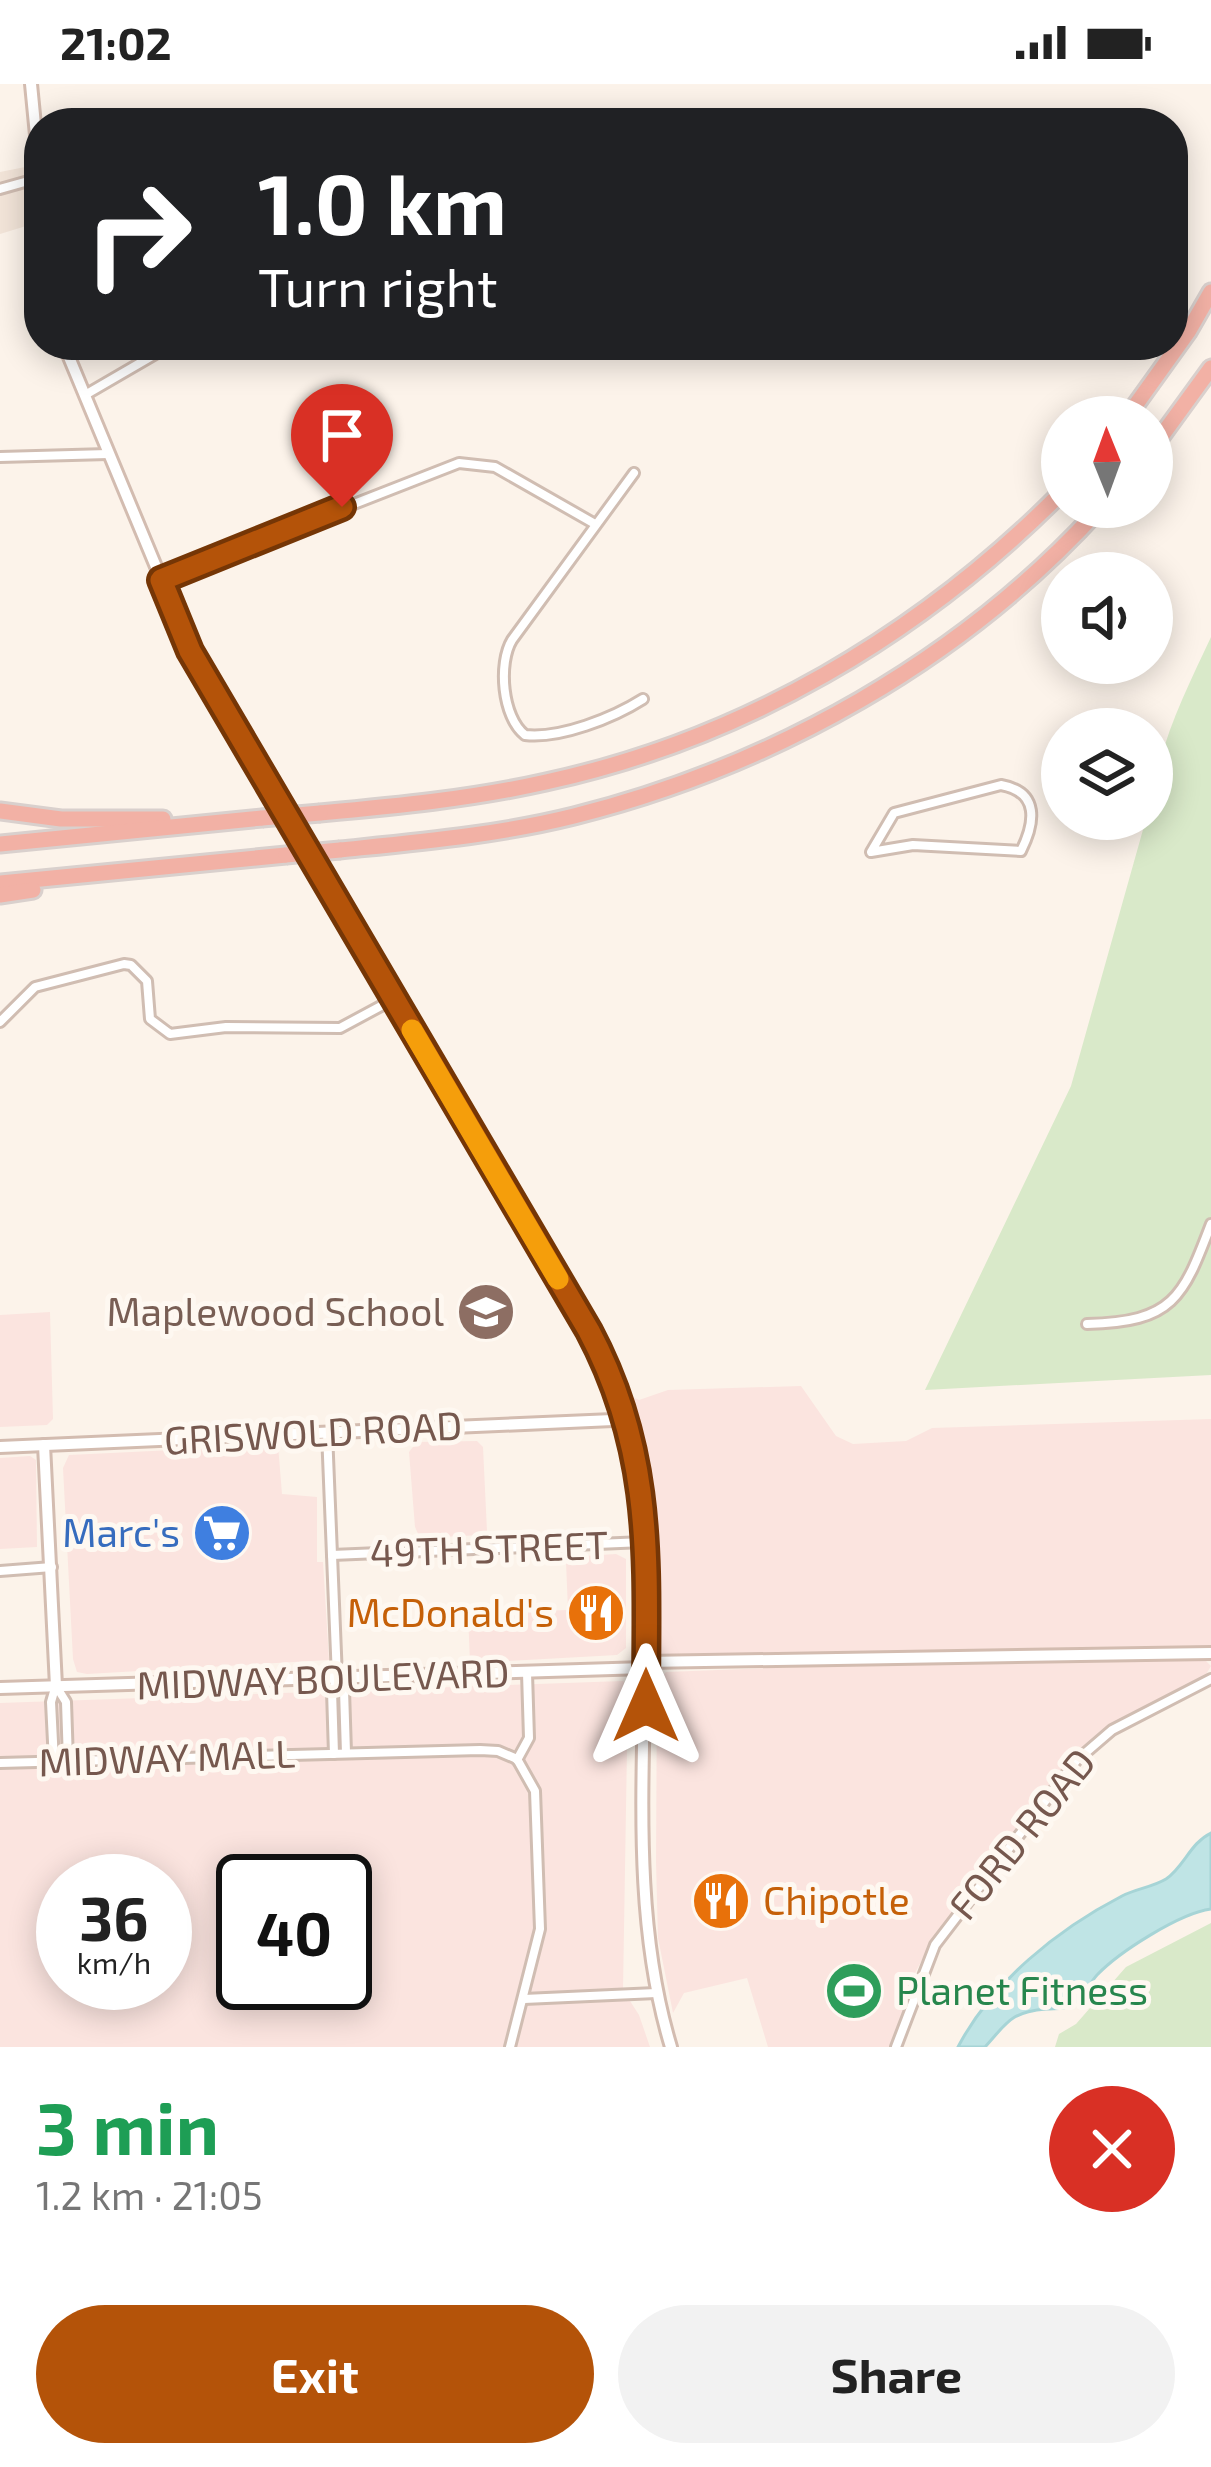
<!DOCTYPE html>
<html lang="en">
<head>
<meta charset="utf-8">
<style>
	body { margin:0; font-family:"Exo 2",sans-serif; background:#f2f2f2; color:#222; height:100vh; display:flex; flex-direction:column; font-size:45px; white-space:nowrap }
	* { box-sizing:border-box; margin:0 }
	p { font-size:39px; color:#767676 }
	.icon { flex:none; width:66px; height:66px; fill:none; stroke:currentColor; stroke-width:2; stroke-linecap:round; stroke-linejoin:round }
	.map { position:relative; height:1963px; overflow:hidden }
	.details { display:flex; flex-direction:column; background:#fff; flex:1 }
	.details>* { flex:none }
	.top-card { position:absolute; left:24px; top:24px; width:1164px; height:252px; border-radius:48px; box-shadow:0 6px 30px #0003; background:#202124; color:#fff; overflow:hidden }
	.needle { width:78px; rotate:359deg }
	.tools { position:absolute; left:1041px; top:312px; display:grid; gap:24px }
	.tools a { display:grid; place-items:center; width:132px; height:132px; border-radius:50%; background:#fff; box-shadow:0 6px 30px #0003; font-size:60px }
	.speed { position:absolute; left:36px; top:1770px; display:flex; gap:24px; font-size:60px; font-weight:700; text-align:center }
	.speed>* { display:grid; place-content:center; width:156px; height:156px; border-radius:50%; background:#fff; box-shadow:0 6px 30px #0003; line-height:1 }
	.speed small { font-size:30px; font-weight:400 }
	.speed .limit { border:6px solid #111; border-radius:18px; background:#fff; color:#111 }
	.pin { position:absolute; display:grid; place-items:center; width:102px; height:102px; color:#fff; margin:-123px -51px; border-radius:50% 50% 50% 0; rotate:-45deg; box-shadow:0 0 12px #0007 }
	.pin .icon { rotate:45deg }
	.me { position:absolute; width:132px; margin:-66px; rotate:0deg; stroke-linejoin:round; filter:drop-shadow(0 0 9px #0008) }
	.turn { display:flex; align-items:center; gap:42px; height:252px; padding:0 36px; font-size:54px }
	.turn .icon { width:156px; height:156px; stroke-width:2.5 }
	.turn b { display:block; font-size:84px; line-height:102px }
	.round { display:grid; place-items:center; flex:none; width:126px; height:126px; border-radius:63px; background:#f2f2f2 }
	.head { display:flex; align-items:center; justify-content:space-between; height:204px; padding:0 36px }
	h1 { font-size:72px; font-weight:700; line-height:90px; color:#1e9e55 }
	.button { display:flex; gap:24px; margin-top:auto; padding:24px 36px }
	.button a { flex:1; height:138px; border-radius:72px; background:#b45309; color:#fff; font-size:48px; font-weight:700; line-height:138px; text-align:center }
	.button a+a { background:#f2f2f2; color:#222 }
	.status { display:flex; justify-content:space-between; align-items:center; height:84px; padding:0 60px; background:#fff; direction:ltr }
	.status svg { height:33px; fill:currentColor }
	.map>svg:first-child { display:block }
</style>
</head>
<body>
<div class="status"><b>21:02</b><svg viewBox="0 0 49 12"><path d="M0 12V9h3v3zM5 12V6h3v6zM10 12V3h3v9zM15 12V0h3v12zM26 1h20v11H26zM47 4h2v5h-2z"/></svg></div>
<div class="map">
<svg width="1211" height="1963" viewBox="0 0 1211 1963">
	<rect width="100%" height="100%" fill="#fcf3ea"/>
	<polygon fill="#f3e5d9" points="35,81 39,138 0,150 0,88"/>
	<g fill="#fbe4df" fill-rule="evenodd">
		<polygon points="50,1228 53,1335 47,1341 0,1343 0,1231"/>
		<polygon points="801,1302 836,1352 853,1360 906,1357 932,1344 1211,1335 1211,1565 761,1572 658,1570 654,1416 631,1312 639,1316 668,1306"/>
		<polygon points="477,1357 483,1363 487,1447 482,1451 420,1454 415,1443 409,1368 417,1358"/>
		<polygon points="278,1361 282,1410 317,1413 317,1478 323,1478 329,1576 87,1590 77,1588 73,1575 63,1384 69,1371"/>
		<polygon points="30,1372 36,1376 37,1463 0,1465 0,1374"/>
		<polygon points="616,1470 626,1475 626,1564 617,1571 470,1579 468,1529 568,1526 566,1478 569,1473"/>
		<polygon points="1203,1574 1211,1582 1205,1592 1111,1642 1081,1666 934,1854 916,1887 891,1963 768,1963 747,1894 684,1909 673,1929 658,1854 656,1778 657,1599 666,1588 895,1579"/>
		<path d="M623,1597l5,7 -5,302 16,25 11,32h-650v-344zM63,1797h102v102h-102zM243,1797h102v102h-102z"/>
	</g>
	<g fill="#d9e9c9">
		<path d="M1211,553v738l-286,15 146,-304 75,-267h6c0,-63 33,-126 59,-182z"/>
		<polygon points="1211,1839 1211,1963 1055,1963 1059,1950 1076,1940 1126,1883"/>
	</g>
	<path fill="#bfe4e5" stroke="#a6d4d6" stroke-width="3" d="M1211,1749v76c-31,4 -92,43 -114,66 -9,10 -12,22 -24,29 -10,6 -16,4 -27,5 -36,3 -39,14 -61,38h-27c34,-65 100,-118 164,-151 13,-7 31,-9 44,-17 18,-12 24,-36 45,-46z"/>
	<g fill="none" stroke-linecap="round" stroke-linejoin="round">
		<defs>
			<g id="street">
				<polyline points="0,105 39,94"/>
				<polyline points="85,311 171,261"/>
				<polyline points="0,373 108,370"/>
				<path d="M634,389l-122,167c-14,23 -10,77 13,95 35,4 88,-17 118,-36"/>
				<polyline points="162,495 459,379 495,383 595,440"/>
				<path d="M1001,701c39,7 34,38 20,66l-108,-6 -42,7 23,-39z"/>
				<polyline points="0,938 35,903 124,880 131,881 147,897 150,935 170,950 226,943 340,944 394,915"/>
				<path d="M1087,1240c86,-2 96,-26 124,-100"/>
				<polyline points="327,1348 337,1594 332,1607 334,1670"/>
				<polyline points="332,1471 644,1458"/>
				<polyline points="0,1487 52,1483"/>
				<polyline points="338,1596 344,1606 346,1669"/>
				<polyline points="56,1602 66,1618 68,1677"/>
				<polyline points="517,1676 529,1654 527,1589"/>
				<polyline points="54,1678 51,1618 55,1604"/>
				<polyline points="0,1679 480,1666 498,1667 517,1675 535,1707 540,1845 510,1963"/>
				<polyline points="524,1915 656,1909"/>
				<polyline points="896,1963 935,1861 1076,1677 1112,1646 1211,1595"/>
			</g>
			<g id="secondary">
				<polyline points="31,0 39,82"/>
				<path d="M64,261l127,306 398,681c54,98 56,184 56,294 0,139 -15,286 26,421"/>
				<polyline points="44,1361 56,1602"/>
				<polyline points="0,1363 613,1336 626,1331"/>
				<polyline points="645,1578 1211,1569"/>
				<polyline points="0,1604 645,1584"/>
			</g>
			<g id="highway">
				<polyline points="1127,333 1188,248 1211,208"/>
				<polyline points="1152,365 1211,284"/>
				<polyline points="0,727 61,735 163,735"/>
				<path d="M320,729c76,-7 151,-14 226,-31 198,-43 374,-147 516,-290"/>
				<polyline points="0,760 262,734"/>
				<path d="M340,766c78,-8 158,-15 234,-34 199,-50 389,-156 527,-309"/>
				<polyline points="0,799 286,771"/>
				<polyline points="0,811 33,806"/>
			</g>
		</defs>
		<use href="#street" stroke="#d0bdb2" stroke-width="14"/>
		<use href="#secondary" stroke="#d3bcb0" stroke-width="16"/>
		<use href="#highway" stroke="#d9d0cd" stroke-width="21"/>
		<use href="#street" stroke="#fff" stroke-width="8"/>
		<use href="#secondary" stroke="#fff" stroke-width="10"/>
		<use href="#highway" stroke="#f2b1a5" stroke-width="15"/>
		<defs>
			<g id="highway-bridge">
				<polyline points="262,734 320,729"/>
				<polyline points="286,771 340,766"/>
			</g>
		</defs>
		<use href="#highway-bridge" stroke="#d9d0cd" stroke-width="21" stroke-linecap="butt"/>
		<use href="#highway-bridge" stroke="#f2b1a5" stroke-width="15"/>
	</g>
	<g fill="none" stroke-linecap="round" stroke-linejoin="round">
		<defs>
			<path id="route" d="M342,423l-181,73 29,71 399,680c67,126 57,238 57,375"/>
		</defs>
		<use href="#route" stroke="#753606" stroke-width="30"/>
		<use href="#route" stroke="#b45309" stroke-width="21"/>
		<polyline stroke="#f59e0b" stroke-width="21" points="412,946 558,1195"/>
	</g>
	<defs>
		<symbol id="school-disc" viewBox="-11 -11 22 22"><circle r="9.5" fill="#8d6e63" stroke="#fef8f1"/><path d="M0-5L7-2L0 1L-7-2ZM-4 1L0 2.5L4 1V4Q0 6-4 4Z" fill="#fff"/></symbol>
		<symbol id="supermarket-disc" viewBox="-11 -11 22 22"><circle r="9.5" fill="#3f7fe0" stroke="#fef8f1"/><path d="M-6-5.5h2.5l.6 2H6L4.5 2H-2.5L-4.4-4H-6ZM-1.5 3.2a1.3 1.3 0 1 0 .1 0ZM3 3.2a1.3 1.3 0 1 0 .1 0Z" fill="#fff"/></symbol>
		<symbol id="restaurant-disc" viewBox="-11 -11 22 22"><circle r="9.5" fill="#e8710a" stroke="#fef8f1"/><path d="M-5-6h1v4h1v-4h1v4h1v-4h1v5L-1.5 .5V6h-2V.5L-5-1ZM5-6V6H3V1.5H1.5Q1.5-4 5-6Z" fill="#fff"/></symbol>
		<symbol id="stadium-disc" viewBox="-11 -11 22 22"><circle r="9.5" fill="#2e9e5b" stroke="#fef8f1"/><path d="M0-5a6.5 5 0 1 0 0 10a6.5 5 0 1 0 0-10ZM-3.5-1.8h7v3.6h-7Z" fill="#fff"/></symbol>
	</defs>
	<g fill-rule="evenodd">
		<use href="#school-disc" x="453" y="1195" width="66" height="66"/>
		<use href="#supermarket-disc" x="189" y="1416" width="66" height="66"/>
		<use href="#restaurant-disc" x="563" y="1496" width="66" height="66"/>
		<use href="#restaurant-disc" x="688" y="1784" width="66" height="66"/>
		<use href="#stadium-disc" x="821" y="1874" width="66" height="66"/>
	</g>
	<g text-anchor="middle" stroke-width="10" stroke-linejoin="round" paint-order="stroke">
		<g font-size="39" fill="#785e54" stroke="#fef8f1" text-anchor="end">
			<text x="444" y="1242">Maplewood School</text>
		</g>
		<g font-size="39" fill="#76584e" stroke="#fef8f1">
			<text transform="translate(313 1349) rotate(-3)" y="14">GRISWOLD ROAD</text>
			<text transform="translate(489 1465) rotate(-2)" y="14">49TH STREET</text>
			<text transform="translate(323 1595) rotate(-2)" y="14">MIDWAY BOULEVARD</text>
			<text transform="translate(167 1674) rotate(-2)" y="14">MIDWAY MALL</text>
			<text transform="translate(1022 1750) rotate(-51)" y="14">FORD ROAD</text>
		</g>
		<g font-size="39" fill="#366cbe" stroke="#fef8f1" text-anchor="end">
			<text x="180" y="1463">Marc's</text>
		</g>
		<g font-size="39" fill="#c56008" stroke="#fef8f1" text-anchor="end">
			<text x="554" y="1543">McDonald's</text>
			<text x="763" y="1831" text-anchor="start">Chipotle</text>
		</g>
		<g font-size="39" fill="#27864d" stroke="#fef8f1" text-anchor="start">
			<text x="896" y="1921">Planet Fitness</text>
		</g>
	</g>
</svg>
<div class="tools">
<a><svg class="needle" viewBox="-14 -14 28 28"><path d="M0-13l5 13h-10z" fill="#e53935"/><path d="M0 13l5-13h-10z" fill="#767676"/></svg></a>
<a><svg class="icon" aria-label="sound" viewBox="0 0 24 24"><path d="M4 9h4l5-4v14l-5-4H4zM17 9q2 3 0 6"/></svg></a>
<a><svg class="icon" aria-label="layers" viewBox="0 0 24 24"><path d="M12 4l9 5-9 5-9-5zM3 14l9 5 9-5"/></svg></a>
</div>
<div class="speed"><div>36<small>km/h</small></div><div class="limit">40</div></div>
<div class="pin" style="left:342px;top:423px;background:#d93025"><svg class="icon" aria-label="arrive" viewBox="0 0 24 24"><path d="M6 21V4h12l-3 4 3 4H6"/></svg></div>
<svg class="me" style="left:646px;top:1622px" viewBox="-20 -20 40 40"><path d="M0-17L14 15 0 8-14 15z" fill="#b45309" stroke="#fff" stroke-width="4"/></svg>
<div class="top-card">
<div class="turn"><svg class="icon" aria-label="right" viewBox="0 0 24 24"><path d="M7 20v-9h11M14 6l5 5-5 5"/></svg><div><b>1.0 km</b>Turn right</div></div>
</div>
</div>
<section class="details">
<div class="head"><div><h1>3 min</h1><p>1.2 km · 21:05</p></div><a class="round" style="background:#d93025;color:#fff"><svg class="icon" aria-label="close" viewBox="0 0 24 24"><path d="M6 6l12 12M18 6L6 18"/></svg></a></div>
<div class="button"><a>Exit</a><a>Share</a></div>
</section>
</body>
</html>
